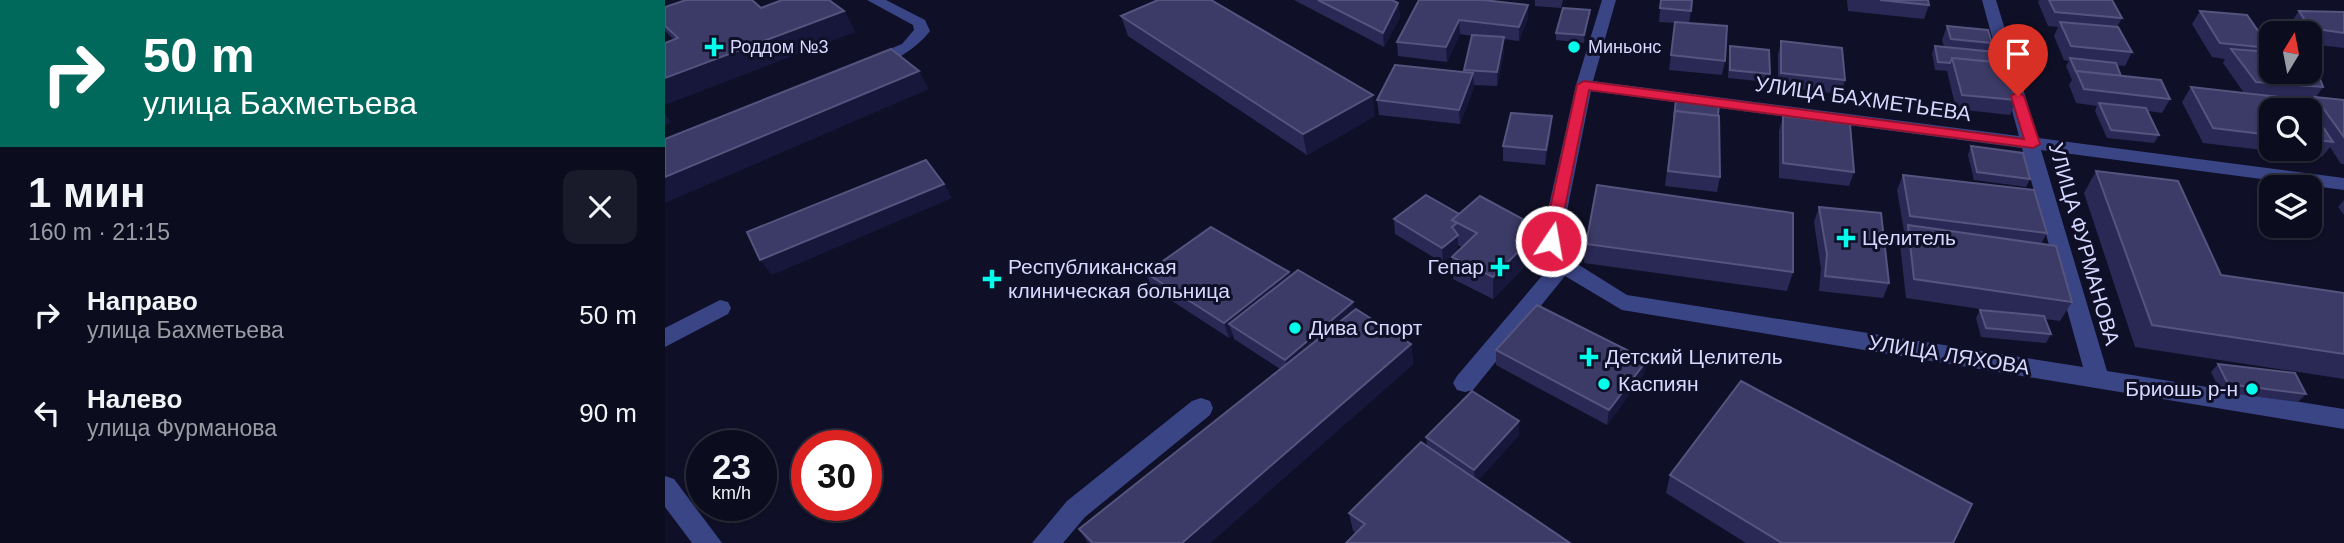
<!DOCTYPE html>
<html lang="ru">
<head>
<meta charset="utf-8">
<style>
	body { margin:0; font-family:Arial,sans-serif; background:#191a2a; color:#f1f3f6; height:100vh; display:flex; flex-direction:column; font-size:26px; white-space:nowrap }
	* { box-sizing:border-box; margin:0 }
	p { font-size:23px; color:#9a9ba4 }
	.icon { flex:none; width:38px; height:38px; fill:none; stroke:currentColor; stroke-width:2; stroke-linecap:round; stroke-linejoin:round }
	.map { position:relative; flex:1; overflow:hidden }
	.details { display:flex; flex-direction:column; background:#0b0c1d; width:665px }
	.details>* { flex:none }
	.hud { background:#00695c; color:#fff; overflow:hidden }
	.needle { width:46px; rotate:10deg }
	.fabs { position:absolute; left:1594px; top:21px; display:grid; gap:14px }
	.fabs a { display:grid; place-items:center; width:63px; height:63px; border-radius:14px; background:#0b0c1d; box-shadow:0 2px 5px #0004,0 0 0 2px #2b2c3b; font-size:35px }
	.speed { position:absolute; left:21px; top:430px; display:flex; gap:14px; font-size:35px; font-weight:700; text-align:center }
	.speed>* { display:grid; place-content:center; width:91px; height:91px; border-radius:50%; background:#0b0c1d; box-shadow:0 2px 5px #0004,0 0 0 2px #2b2c3b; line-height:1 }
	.speed small { font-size:18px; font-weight:400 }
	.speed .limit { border:10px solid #d22; background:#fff; color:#111 }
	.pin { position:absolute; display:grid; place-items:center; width:60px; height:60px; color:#fff; margin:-72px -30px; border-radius:50% 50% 50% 0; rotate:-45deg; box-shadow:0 0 7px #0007 }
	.pin .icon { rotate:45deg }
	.me { position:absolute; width:77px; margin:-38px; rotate:12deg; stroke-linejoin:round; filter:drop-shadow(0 0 5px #0008) }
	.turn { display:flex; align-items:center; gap:24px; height:147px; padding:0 28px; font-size:32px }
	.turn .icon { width:91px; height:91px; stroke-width:2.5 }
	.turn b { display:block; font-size:49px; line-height:60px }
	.round { display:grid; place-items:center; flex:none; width:74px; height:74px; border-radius:14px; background:#191a2a }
	.overview { display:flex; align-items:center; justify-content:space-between; height:119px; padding:0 28px }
	h1 { font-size:42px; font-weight:600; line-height:52px }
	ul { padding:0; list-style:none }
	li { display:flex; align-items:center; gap:21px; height:98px; padding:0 28px }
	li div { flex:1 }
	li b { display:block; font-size:26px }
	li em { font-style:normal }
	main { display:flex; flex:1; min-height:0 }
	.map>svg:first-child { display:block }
</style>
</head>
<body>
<main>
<section class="details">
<div class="hud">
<div class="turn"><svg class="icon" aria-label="right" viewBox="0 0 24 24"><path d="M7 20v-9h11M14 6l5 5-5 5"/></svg><div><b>50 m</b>улица Бахметьева</div></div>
</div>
<div class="overview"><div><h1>1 мин</h1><p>160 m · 21:15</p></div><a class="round"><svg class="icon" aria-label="close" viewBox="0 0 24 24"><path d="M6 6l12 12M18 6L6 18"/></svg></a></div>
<ul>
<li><svg class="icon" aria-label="right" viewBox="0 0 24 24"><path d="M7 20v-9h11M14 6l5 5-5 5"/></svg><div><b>Направо</b><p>улица Бахметьева</p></div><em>50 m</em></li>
<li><svg class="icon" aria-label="left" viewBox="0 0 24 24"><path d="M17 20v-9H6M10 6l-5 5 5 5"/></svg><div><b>Налево</b><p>улица Фурманова</p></div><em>90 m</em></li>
</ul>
</section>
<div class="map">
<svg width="1679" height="543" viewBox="0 0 1679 543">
	<rect width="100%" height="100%" fill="#0f1027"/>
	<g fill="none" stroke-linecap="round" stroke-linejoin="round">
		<g fill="#3a4586" fill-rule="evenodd">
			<path d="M202,0h19l39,20 5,11c-12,16 -46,41 -67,35v-6l39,-16 12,-14 -1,-5z"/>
			<path d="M937,0h14l-23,81 426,55 -37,-136h14l42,138 306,40v12l-303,-40 66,221 237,38v20l-722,-119 -57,-34 -92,114 -8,2 -8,-2 -4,-7 4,-7 95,-112 -11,-23 35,-156zM926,91l431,57 61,219 -456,-72 -56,-35 -10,-19z"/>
			<polygon points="55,300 63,302 66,308 63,314 0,347 0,328"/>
			<polygon points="536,398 545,401 548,408 545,415 420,517 398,543 367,543 402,501 527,401"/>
			<polygon points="0,476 9,479 57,543 27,543 0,507"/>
		</g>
	</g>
	<g fill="#2a2855" fill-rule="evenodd">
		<polygon points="629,0 727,0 733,3 735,17 719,47"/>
		<polygon points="754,0 829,0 829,1 863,18 854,41 839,39 839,51 832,86 809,85 809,87 795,124 714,115 712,100 799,72 807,36 795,34 782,62 733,56 732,42"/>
		<polygon points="870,0 898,0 896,8 870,6"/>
		<polygon points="996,0 1026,11 1024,23 1060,61 1057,75 1004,70 1010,23 994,22"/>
		<polygon points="1182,0 1263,0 1264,5 1259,19 1183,11"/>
		<polygon points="1374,0 1447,0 1457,18 1452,27 1467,52 1460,66 1451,65 1456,76 1505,99 1497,113 1483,111 1494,135 1489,143 1442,138 1430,111 1432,106 1411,103 1404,85 1407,80 1401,66 1404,61 1399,60 1389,36 1393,27 1383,26 1373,2"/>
		<polygon points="0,7 96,8 179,11 190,32 9,40 0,31"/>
		<polygon points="925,10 919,43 891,40 891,33"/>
		<path d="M1535,11l70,37 -2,4 55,35 -7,10 28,3v64h-3l-11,-17 -8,10 -119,-14 -21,-41 9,-15 53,6 -21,-30 2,-4 -13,-2 -20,-33zM1606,110h39v39h-39z"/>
		<polygon points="1634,11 1679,12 1679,48 1645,44 1645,33 1630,33 1625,24"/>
		<polygon points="456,16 710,116 642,155 463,36"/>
		<polygon points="1282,26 1327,43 1324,52 1333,62 1352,100 1345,115 1291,109 1282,71 1270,70 1267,53 1270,46 1279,47 1277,40"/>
		<polygon points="1116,41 1180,80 1176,94 1113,87 1113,55"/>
		<polygon points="1065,46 1105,74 1103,82 1063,78 1064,54"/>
		<polygon points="1011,99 1053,116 1055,177 1052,192 1000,186"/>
		<polygon points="1118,116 1189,172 1184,186 1114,178 1114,131"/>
		<polygon points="886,131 880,165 838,161 838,146"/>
		<polygon points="1306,146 1365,179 1361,187 1309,180 1303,155"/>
		<polygon points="1431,171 1556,275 1679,293 1679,379 1470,347 1419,193"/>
		<polygon points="1238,175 1382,233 1376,244 1407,302 1395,321 1380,319 1386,334 1381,343 1316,337 1311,318 1315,310 1329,311 1241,298 1235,244 1240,231 1239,231 1232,190"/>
		<polygon points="1679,200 1679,215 1673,207"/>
		<polygon points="1154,207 1224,283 1218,298 1154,291 1156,269 1149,222"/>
		<polygon points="794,214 876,229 875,251 828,299 788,279 787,257 797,247 793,245 793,250 778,263 730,234 729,219"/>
		<polygon points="921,244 1128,272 1122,291 919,263"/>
		<polygon points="624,272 625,276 689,310 746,344 748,364 545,543 423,543 414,529 615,369 569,339 568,335 564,338 487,288 481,273"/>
		<polygon points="831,350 979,374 942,425 831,365"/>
		<polygon points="1553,364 1641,394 1633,402 1556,392 1546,372"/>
		<polygon points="854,435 813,480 691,533 688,531 684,513 762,445 761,437"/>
		<polygon points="1005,475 1288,543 1081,543 1001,493"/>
	</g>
	<g fill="#17173b">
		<polygon points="733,3 735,17 719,47 718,33"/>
		<polygon points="863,5 863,18 854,41 854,27"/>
		<polygon points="925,10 924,18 919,43 919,35"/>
		<polygon points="179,11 190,32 0,105 0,78"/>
		<polygon points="794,20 795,34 782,62 781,47"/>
		<polygon points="839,37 839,51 832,86 832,72"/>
		<polygon points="254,71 264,89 0,203 0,177"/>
		<polygon points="808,73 809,87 795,124 794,110"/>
		<polygon points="708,95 710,116 642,155 638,134"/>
		<polygon points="0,114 6,122 0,125"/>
		<polygon points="887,116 886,131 880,165 881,150"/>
		<polygon points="279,184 287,198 107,275 95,260"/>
		<polygon points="876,229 875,251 828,299 828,277"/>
		<polygon points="793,235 793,250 778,263 777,248"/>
		<polygon points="624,272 627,287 564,324 568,335 564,338 559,323"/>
		<polygon points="688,302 690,317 624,375 620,360"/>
		<polygon points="746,344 748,364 545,543 517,543"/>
		<polygon points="982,360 979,374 942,425 944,410"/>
		<polygon points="854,421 854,435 810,484 809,470"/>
	</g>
	<g fill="#3c3b67" stroke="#54547f" stroke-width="2">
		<polygon points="21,0 87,0 96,8 117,0 164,0 179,11 0,78 0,43 13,38 0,26 0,7"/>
		<polygon points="493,0 546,0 708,95 638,134 456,16"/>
		<polygon points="653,0 727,0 733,3 718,33"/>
		<polygon points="754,0 818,0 863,5 854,27 794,20 781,47 732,42"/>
		<polygon points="996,0 1027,0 1026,11 995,8"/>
		<polygon points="1215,0 1263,0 1264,5"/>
		<polygon points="1384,0 1447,0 1457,18 1390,12"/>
		<polygon points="898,8 925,10 919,35 891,33"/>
		<polygon points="1535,11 1582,15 1605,48 1555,43"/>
		<polygon points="1634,11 1679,12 1679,33 1645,28"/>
		<polygon points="1010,22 1062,26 1060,61 1006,55"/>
		<polygon points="1395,22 1453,27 1467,52 1406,46"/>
		<polygon points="1282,26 1323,30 1327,43 1286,39"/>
		<polygon points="807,35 839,37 832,72 799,70"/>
		<polygon points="1116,41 1177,48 1180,80 1116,73"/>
		<polygon points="1065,46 1104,50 1105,74 1065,70"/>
		<polygon points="1270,46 1330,52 1333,62 1287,58 1285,63 1273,62"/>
		<polygon points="226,49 254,71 0,177 0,139"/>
		<polygon points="1566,49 1606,52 1606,72 1645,72 1645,55 1646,55 1658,87 1591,82"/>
		<polygon points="1287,58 1337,63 1352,100 1297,95"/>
		<polygon points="1405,58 1451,63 1456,76 1411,71 1411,72"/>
		<polygon points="730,65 808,73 794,110 712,100"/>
		<polygon points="1411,71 1496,80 1505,99 1419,89"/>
		<polygon points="1526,87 1640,100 1668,142 1645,139 1645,110 1606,110 1606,135 1548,128"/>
		<polygon points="1650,97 1679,100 1679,137"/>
		<polygon points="1011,99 1054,103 1053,116 1010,111 1009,118"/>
		<polygon points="1434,103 1481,108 1494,135 1446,130"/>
		<polygon points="1010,111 1054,116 1055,177 1003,171"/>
		<polygon points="846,113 887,116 881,150 838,146"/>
		<polygon points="1118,116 1185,124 1189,172 1118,163"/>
		<polygon points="1306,146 1358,153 1365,179 1312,172"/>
		<polygon points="261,160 279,184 95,260 82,232"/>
		<polygon points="1431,171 1513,181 1556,275 1679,293 1679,354 1487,325"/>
		<polygon points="1238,175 1369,190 1382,233 1245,216"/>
		<polygon points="932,185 1128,213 1128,272 921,244"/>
		<polygon points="761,195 794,214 787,220 792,223 787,227 793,235 777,248 729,219"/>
		<polygon points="815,196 876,229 828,277 787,257 812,233 787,220"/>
		<polygon points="1154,207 1216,213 1224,283 1160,276 1162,254"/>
		<polygon points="1243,225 1391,246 1407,302 1249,279"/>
		<polygon points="546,227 624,272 559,323 481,273"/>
		<polygon points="633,270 688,302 620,360 564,324"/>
		<polygon points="872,305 982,360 944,410 831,350"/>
		<polygon points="691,309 746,344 517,543 428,543 414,529"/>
		<polygon points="1315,310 1379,316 1386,334 1321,328"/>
		<polygon points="1553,364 1630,373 1641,394 1563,384"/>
		<polygon points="1076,381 1307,504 1288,543 1117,543 1005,475"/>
		<polygon points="807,391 854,421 809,470 761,437"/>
		<polygon points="756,442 905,543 681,543 700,524 684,513"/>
	</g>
	<polygon fill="#e11d48" stroke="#92132f" stroke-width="2" points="919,81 1359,139 1346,96 1353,92 1359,96 1375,144 1368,148 924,90 893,241 886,246 878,241 912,85"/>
	<g fill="#02ffec" stroke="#0f1027" stroke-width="2.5">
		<path d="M45.5 36.5h7v7h7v7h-7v7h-7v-7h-7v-7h7z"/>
		<circle cx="909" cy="47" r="7"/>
		<path d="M1177.5 227.5h7v7h7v7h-7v7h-7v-7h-7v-7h7z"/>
		<path d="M831.5 256.5h7v7h7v7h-7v7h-7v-7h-7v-7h7z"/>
		<path d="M323.5 268.5h7v7h7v7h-7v7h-7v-7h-7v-7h7z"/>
		<circle cx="630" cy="328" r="7"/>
		<path d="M920.5 346.5h7v7h7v7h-7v7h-7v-7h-7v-7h7z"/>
		<circle cx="939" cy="384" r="7"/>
		<circle cx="1587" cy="389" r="7"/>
	</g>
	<g text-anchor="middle" stroke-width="6" stroke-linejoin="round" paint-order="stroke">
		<g font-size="18" fill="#d6d8ff" stroke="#0f1027" text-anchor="start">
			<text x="65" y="53">Роддом №3</text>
			<text x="923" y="53">Миньонс</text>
		</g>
		<g font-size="21" fill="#d6d8ff" stroke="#0f1027">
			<text transform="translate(1198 99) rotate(8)" y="7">УЛИЦА БАХМЕТЬЕВА</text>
			<text transform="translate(1419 244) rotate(74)" y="7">УЛИЦА ФУРМАНОВА</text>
			<text transform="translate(1284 355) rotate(9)" y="7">УЛИЦА ЛЯХОВА</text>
		</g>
		<g font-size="21" fill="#d6d8ff" stroke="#0f1027" text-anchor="start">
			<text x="1197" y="245">Целитель</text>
			<text x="343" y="274">Республиканская<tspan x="343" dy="24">клиническая больница</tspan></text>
			<text x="819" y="274" text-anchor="end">Гепар</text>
			<text x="644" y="335">Дива Спорт</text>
			<text x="940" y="364">Детский Целитель</text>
			<text x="953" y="391">Каспиян</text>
			<text x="1573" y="396" text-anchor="end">Бриошь р-н</text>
		</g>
	</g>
</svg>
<div class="fabs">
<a><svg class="needle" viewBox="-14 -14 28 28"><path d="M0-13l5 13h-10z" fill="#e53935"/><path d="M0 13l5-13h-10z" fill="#9a9ba4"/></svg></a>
<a><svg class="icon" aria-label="search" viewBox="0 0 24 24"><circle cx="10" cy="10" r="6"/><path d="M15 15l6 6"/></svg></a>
<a><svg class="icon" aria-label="layers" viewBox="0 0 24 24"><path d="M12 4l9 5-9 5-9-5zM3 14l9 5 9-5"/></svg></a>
</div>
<div class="speed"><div>23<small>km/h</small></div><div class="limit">30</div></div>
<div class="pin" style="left:1353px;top:96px;background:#d93025"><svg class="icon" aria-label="arrive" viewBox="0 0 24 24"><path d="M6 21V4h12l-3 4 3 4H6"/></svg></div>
<svg class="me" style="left:886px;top:241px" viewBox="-20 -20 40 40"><circle r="17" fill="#e11d48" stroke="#fff" stroke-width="3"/><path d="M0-11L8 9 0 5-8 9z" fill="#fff"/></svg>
</div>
</main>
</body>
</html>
